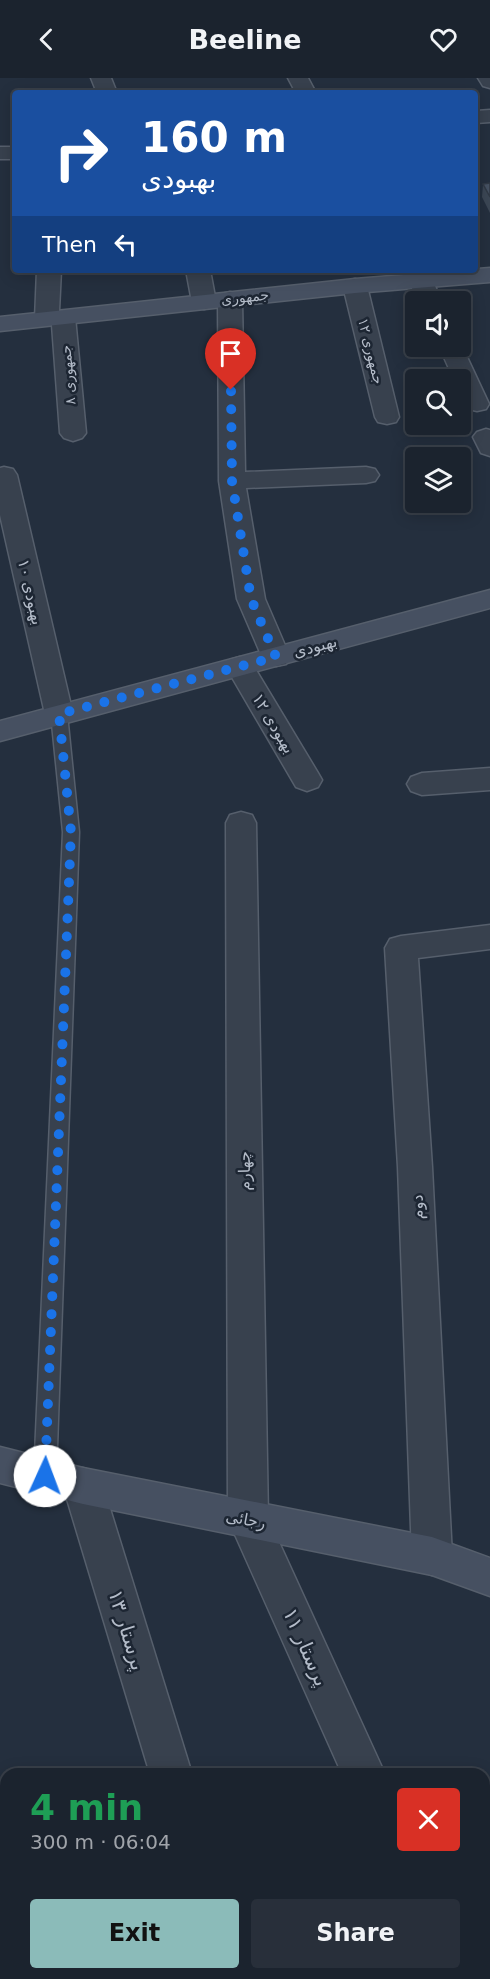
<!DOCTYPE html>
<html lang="en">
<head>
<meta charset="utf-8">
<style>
	body { margin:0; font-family:"DejaVu Sans",Cairo,sans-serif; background:#282f3a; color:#f1f3f6; height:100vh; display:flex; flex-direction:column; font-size:22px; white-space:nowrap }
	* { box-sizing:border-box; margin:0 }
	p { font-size:20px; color:#a0a4aa }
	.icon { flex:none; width:33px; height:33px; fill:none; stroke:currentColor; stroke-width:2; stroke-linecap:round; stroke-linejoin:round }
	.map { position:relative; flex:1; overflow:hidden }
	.drawer { position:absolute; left:0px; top:1690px; width:490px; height:212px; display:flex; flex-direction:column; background:#1b232e; border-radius:18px 18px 0 0; box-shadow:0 3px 15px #0003,0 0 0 2px #39404a }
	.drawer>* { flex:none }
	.guide { position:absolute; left:12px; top:12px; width:466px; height:183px; border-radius:6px; box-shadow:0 3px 15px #0003,0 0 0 2px #39404a; background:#1a4fa0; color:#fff; overflow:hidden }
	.tools { position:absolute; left:405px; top:213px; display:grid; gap:12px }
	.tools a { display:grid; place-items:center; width:66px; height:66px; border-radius:6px; background:#1b232e; box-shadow:0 3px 15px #0003,0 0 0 2px #39404a; font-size:30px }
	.pin { position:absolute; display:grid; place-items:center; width:51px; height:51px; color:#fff; margin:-62px -26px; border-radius:50% 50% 50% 0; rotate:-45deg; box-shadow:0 0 6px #0007 }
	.pin .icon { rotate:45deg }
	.me { position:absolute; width:66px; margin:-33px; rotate:2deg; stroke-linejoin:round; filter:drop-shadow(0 0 4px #0008) }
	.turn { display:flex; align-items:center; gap:21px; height:126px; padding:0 30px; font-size:27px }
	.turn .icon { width:78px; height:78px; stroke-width:2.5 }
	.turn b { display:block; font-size:42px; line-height:51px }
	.then { display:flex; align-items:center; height:57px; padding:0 30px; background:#0003; gap:12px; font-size:22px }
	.round { display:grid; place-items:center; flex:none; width:63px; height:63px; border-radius:6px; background:#282f3a }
	.headline { display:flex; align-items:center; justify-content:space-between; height:102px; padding:0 30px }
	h1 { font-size:36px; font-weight:700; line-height:45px; color:#1e9e55 }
	.action { display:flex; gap:12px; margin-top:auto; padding:12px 30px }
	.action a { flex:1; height:69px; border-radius:6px; background:#8bbbb9; color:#111; font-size:24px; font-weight:700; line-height:69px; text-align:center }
	.action a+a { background:#282f3a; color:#f1f3f6 }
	header { display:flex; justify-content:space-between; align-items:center; height:78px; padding:0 30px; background:#1b232e; font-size:27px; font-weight:700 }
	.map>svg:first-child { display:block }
</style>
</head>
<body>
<header><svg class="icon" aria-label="back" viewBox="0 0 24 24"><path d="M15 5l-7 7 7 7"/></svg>Beeline<svg class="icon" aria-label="heart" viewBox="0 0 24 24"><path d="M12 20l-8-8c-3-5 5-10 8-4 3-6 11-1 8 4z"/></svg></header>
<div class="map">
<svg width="490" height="1901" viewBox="0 0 490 1901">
	<rect width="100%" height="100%" fill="#242f3e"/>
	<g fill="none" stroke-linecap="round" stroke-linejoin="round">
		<defs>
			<polygon id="lane" points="59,631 65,632 67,636 79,754 56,1398 52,1405 45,1408 38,1405 34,1398 63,754 51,636 53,632"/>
			<g id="street">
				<polygon points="91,0 111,0 117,15 97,15"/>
				<polygon points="288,0 308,0 316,15 296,15"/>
				<polygon points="478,0 490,0 490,10 483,8"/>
				<polygon points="490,32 490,44 476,45 476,33"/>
				<rect x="0" y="69" width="15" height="12"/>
				<polygon points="37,192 61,192 59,233 71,234 75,239 86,355 82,360 73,363 64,360 60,355 52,247 39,246 35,241"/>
				<polygon points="186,192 210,192 216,224 212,229 204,231 196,229 192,224"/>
				<polygon points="404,192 428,192 442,224 418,224"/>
				<polygon points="355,201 363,203 367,208 399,339 396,344 387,346 378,344 375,339 343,208 347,203"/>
				<polygon points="230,214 238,216 242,221 245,394 366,389 375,391 379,397 375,403 366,405 246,410 265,521 290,579 286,586 276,588 266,586 262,579 237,521 219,403 218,221 222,216"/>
				<polygon points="460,264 489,326 486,331 477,333 468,331 460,317 460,302 454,302 439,268 460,268"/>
				<polygon points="486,351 490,352 490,378 481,375 473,359 477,354"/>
				<polygon points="4,389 13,391 17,397 73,636 69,643 59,646 49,643 45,636 0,437 0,390"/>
				<polygon points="240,579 250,582 318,695 322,702 318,709 307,713 296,709 226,589 230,582"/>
				<polygon points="490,690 490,712 422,717 411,713 407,706 411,699 422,695"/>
				<polygon points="241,734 252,737 256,745 268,1440 385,1696 342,1696 228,1441 226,745 230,737"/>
				<polygon points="490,847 490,871 418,880 432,1089 452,1478 446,1491 432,1497 418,1491 412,1478 398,1089 385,870 390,861 401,858"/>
				<polygon points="83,1390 97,1395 103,1408 192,1696 150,1696 63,1408 69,1395"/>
				<polygon points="210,1896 256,1896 257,1901 211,1901"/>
				<polygon points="431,1896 477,1896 479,1901 433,1901"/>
			</g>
			<g id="secondary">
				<polygon points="490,190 490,204 355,215 0,253 0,239 355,201"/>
				<polygon points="490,512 490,530 0,663 0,643"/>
				<polygon points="0,1369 83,1390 432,1459 490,1480 490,1518 432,1497 83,1426 0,1405"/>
			</g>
		</defs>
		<use href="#lane" stroke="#565f6c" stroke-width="3"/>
		<use href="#street" stroke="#565f6c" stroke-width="3"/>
		<use href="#secondary" stroke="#565f6c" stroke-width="3"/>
		<use href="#lane" fill="#38414e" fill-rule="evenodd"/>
		<use href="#street" fill="#38414e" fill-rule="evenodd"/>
		<use href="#secondary" fill="#465061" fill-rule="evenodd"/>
	</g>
	<polygon fill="#3b4654" points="490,105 490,135 482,119 483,106"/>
	<polygon fill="#455162" stroke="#303945" stroke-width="1.5" points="490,105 490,119 483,106"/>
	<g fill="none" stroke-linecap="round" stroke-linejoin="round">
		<polyline stroke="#1a73e8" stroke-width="10" stroke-dasharray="0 18" points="45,1398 71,754 59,636 276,579 251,521 232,403 231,312"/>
	</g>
	<g text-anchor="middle" stroke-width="5" stroke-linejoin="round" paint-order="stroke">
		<g font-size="14" fill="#b4bcc9" stroke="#1d2633">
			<text transform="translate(245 219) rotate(-6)" y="5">جمهوری</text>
			<text transform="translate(371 273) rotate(76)" y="5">جمهوری ۱۲</text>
			<text transform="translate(68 297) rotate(-95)" y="5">جمهوری ۸</text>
		</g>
		<g font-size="16" fill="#b4bcc9" stroke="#1d2633">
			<text transform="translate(31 514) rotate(77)" y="6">بهبودی ۱۰</text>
			<text transform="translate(315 568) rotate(-15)" y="6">بهبودی</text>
			<text transform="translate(274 645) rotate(59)" y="6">بهبودی ۱۲</text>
			<text transform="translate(244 1093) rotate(-91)" y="6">چهارم</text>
			<text transform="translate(417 1129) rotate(-92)" y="6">دوم</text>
			<text transform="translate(246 1441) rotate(11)" y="6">رجائی</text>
		</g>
		<g font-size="20" fill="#b4bcc9" stroke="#1d2633">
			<text transform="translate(127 1552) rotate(73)" y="7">پرستار ۱۳</text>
			<text transform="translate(306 1569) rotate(66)" y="7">پرستار ۱۱</text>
		</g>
	</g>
</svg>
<div class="tools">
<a><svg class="icon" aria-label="sound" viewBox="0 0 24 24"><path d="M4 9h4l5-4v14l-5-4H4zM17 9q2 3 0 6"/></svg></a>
<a><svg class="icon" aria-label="search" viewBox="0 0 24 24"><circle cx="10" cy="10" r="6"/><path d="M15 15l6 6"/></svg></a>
<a><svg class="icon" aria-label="layers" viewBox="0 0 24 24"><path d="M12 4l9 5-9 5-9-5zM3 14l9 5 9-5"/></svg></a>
</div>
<div class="pin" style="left:231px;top:312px;background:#d93025"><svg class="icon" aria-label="arrive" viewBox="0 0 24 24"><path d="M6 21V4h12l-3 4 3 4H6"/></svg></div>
<svg class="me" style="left:45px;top:1398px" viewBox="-20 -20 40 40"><circle r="19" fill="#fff"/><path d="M0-13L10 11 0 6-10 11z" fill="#1a73e8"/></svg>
<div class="guide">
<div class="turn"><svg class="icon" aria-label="right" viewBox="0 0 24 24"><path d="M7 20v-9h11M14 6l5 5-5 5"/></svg><div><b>160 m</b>بهبودی</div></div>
<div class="then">Then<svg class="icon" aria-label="left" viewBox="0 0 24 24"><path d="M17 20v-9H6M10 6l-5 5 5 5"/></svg></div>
</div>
<section class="drawer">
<div class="headline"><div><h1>4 min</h1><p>300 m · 06:04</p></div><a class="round" style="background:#d93025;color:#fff"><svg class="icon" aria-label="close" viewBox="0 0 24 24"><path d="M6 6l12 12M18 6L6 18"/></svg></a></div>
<div class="action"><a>Exit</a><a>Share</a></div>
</section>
</div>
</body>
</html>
